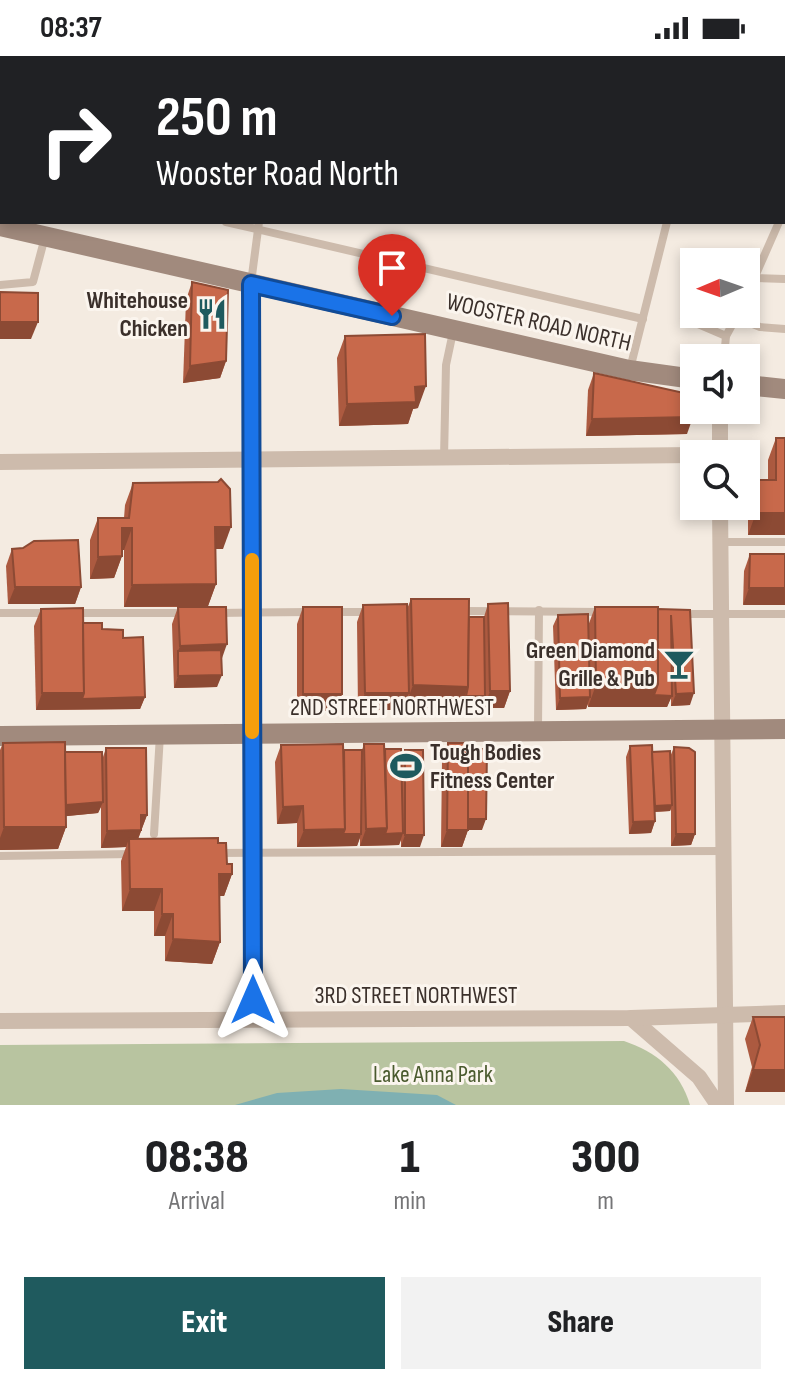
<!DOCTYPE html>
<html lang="en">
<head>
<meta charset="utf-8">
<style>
	body { margin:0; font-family:"Sofia Sans Condensed",sans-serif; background:#f2f2f2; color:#202124; height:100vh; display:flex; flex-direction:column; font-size:30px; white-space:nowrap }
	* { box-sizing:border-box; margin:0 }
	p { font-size:26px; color:#757577 }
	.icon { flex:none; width:44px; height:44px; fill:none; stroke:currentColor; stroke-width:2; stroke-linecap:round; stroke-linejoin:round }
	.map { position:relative; height:1049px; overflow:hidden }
	.panel { display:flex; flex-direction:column; background:#fff; flex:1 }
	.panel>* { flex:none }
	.top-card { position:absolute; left:0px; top:0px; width:786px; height:168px; box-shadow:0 4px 12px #0003; background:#202124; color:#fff; overflow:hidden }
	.needle { width:52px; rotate:268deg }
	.controls { position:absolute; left:680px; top:192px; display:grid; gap:16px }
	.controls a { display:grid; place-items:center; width:80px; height:80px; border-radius:0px; background:#fff; box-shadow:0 4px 12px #0003; font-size:40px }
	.pin { position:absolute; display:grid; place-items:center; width:68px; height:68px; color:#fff; margin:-82px -34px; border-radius:50% 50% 50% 0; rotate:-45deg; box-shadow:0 0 8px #0007 }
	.pin .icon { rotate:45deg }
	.me { position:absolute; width:88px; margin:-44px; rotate:0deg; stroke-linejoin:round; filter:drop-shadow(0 0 6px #0008) }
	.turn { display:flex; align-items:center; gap:28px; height:168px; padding:0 24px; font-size:36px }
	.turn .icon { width:104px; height:104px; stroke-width:2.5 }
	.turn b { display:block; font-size:56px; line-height:68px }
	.eta { display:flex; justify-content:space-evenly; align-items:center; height:136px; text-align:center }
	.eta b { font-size:48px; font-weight:800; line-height:56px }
	.action { display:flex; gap:16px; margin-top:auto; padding:16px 24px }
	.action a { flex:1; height:92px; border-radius:0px; background:#1f5a5e; color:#fff; font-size:32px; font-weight:800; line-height:92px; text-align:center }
	.action a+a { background:#f2f2f2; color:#202124 }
	.status { display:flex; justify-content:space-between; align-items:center; height:56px; padding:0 40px; background:#fff; direction:ltr }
	.status svg { height:22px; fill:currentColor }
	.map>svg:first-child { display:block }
</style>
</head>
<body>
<div class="status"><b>08:37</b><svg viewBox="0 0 49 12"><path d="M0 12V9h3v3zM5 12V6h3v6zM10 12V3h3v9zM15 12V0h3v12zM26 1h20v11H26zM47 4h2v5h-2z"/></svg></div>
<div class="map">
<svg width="785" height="1049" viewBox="0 0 785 1049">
	<rect width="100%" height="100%" fill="#f4ebe1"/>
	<path fill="#b8c4a0" d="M624,985c32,11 56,30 66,64h-690v-60z"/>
	<polygon fill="#7fb0b2" points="341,1033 437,1039 456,1049 235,1049 277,1037"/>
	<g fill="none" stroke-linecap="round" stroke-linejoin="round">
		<g stroke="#cdbbac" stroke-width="8">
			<polyline points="222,0 230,2"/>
			<polyline points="0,111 2,112"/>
			<polyline points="784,155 785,153"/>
			<polyline points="226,166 643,263"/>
			<polyline points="703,206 705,200 719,206"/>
			<polyline points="746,218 755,222 785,223"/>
			<polyline points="251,227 259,166"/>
			<polyline points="0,229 33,226 45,181"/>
			<polyline points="694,233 684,262 726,280"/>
			<polyline points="746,241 779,166"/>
			<polyline points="736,261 760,271 785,273"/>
			<polyline points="724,302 726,280 738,258"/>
			<polyline points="630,313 667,166"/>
			<polyline points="444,402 446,309 453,276"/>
			<polyline points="721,486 785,486"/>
			<polyline points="461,555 603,556"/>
			<polyline points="333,556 371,556"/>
			<polyline points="0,557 47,557"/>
			<polyline points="73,557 183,557"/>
			<polyline points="217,557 311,556"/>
			<polyline points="681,558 785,558"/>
			<polyline points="538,673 539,554"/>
			<polyline points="154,778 160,679"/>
			<polyline points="217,797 724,795"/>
			<polyline points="0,800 132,798"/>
		</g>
		<g stroke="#cdbbac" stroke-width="16">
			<polyline points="251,228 253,963"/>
			<polyline points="720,398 720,354"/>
			<polyline points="0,406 694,399"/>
			<polyline points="720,450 726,1049"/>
			<polyline points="631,962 699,1021 718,1049"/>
			<polyline points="0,965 631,962 785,957"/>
		</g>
		<g stroke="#a18a7d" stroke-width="20">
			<polyline points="0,170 629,314 694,323"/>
			<polyline points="746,329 785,333"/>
			<polyline points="0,680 785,673"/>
		</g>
	</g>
	<g fill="#ac5a40">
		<polygon points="312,0 661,0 664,2 321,2"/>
		<polygon points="192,226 226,305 220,322 183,327 186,244"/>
		<polygon points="345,280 418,352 413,353 408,368 339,370 337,302"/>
		<polygon points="594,317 687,378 586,380 588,334"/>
		<polygon points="776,382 785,479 748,479 748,446 756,424 768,424 768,404"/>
		<polygon points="218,426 223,493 215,493 216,528 208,550 221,604 217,631 174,632 172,568 178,551 124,551 124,494 122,494 122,500 114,522 90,523 90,484 98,462 124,462 125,449 133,427"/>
		<polygon points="23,492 81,531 75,548 8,548 6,510 12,493"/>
		<polygon points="750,498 785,498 743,549 744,515"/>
		<polygon points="411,543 469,561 484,561 488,548 510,635 504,652 484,652 484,643 481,652 462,652 462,648 460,653 405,651 405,649 403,654 358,654 357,566 363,549 407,553"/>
		<polygon points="303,551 342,638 336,655 297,655 297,568"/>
		<polygon points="595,551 690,554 690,649 671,650 671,641 667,651 588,651 588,648 586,653 556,654 553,570 558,559 588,570"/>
		<polygon points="41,553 123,582 145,641 140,653 36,654 34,570"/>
		<polygon points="3,687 102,704 106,692 147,759 138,783 218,787 232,818 224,840 220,840 220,886 212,908 165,905 165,880 154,880 154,855 122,855 121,805 126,791 101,792 101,751 98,757 66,760 66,771 58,793 0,794 0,694"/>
		<polygon points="448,687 468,693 482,774 468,774 462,791 441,791 442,704"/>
		<polygon points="364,688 385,693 402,702 405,694 420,791 401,791 401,784 399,789 360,790 360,782 357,790 297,791 297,767 277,768 275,706 281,689 343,695 362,694"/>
		<polygon points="630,690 670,701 674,691 695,778 691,789 671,790 671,753 670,755 655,756 655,765 651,777 629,778 626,701"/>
		<polygon points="753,961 785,961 745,1036 752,1011 745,983"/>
	</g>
	<g fill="#8c4a34">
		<polygon points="0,266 38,266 31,283 0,283"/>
		<polygon points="226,305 220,322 183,327 190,310"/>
		<polygon points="426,330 418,352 413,353 408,368 339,370 347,348 415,331"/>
		<polygon points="693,361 687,378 586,380 592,363"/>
		<polygon points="756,457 785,457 785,479 748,479"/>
		<polygon points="215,471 231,471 223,493 207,493"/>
		<polygon points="122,472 132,472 124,494 114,494"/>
		<polygon points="122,500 114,522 90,523 98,501"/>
		<polygon points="216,528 208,550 124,551 132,529"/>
		<polygon points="15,531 81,531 75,548 8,548"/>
		<polygon points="749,532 785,532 785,549 743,549"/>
		<polygon points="227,588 221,605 178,595 180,590"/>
		<polygon points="222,619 217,631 174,632 178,620"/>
		<polygon points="658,628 672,640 667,651 588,651 596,629"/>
		<polygon points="413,629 468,631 460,653 405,651"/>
		<polygon points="490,635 510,635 504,652 484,652"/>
		<polygon points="42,637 84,637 145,641 140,653 36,654"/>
		<polygon points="365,637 409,637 403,654 358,654"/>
		<polygon points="694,637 690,649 671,650 676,638"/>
		<polygon points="303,638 342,638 336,655 297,655"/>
		<polygon points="466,640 485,640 481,652 462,652"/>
		<polygon points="590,641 586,653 556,654 560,642"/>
		<polygon points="103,746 98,757 58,761 62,749"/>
		<polygon points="672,749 670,755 650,756 652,750"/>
		<polygon points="303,750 297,767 277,768 283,751"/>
		<polygon points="141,759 147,759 135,791 129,783 126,791 101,792 107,775"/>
		<polygon points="466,763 486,763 482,774 468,774 462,791 441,791 447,774"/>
		<polygon points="655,765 651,777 629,778 633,766"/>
		<polygon points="4,771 66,771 58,793 0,794 0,782"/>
		<polygon points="387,772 403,777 399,789 360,790 366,773"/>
		<polygon points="345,773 361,778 357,790 297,791 304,774"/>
		<polygon points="676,778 695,778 691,789 671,790"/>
		<polygon points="405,779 424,779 420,791 401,791"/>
		<polygon points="219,818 232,818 224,840 211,840"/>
		<polygon points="130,833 162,833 154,855 122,855"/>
		<polygon points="162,858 173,858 165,880 154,880"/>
		<polygon points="173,883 220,886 212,908 165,905"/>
		<polygon points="753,1014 785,1014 785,1036 745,1036"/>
	</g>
	<g fill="#c8694b" stroke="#8c4a34" stroke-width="2">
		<polygon points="401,0 661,0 664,2 411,2"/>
		<polygon points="192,226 228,234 226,305 190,310"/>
		<polygon points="0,236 38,237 38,266 0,266"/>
		<polygon points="425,278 426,330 415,331 416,346 347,348 345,280"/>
		<polygon points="594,317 693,339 693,361 592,363"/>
		<polygon points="776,382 785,382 785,457 756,457 756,424 776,424"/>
		<polygon points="221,423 230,433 231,471 215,471 216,528 132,529 132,472 122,472 122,500 98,501 98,462 129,462 133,427 218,426"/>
		<polygon points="78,484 81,531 15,531 12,493 23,492 34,485"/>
		<polygon points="750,498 785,498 785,532 749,532"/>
		<polygon points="411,543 469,543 468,631 413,629"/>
		<polygon points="508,547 510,635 490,635 488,548"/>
		<polygon points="407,548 409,637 365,637 363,549"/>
		<polygon points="178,551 226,551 227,588 180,590"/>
		<rect x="303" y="551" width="39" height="87"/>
		<polygon points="595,551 658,551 658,628 596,629"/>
		<polygon points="83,552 84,637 42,637 41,553"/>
		<polygon points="658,553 690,554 694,637 676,638 671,559 672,640 654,639 658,628"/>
		<polygon points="588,558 590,641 560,642 558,559"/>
		<polygon points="469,561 484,561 485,640 466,640 468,631"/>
		<polygon points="83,567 102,567 102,573 123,574 123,582 143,581 145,641 82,643 84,637"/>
		<polygon points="221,594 222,619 178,620 178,595"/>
		<polygon points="65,686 66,771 4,771 3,687"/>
		<polygon points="448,687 468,687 468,774 447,774"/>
		<polygon points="343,688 345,773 304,774 303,750 283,751 281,689"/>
		<polygon points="364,688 384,688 387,772 366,773"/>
		<polygon points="652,689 655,765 633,766 630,690"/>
		<polygon points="674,691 689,692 695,696 695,778 676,778"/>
		<polygon points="106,692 146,692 147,759 141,759 141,774 107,775"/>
		<polygon points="385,693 401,693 403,777 385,778 387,772"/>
		<polygon points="468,693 487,693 486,763 468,763"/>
		<polygon points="344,694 362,694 361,778 343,778 345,773"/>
		<polygon points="405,694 423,694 424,779 405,779"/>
		<polygon points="670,695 672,749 655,750 652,696"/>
		<polygon points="65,696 102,696 103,746 66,749"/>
		<polygon points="218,782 218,787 226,787 227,808 232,808 232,818 219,818 220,886 173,883 173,858 162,858 162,833 130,833 129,783"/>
		<polygon points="753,961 785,961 785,1014 753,1014 760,989"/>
	</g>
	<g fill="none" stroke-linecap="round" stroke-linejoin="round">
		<defs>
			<polyline id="route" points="253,944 251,228 392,260"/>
		</defs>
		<use href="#route" stroke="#114b97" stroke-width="20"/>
		<use href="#route" stroke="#1a73e8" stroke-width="14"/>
		<polyline stroke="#f59e0b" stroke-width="14" points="252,504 252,676"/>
	</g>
	<defs>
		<symbol id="restaurant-bare" viewBox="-9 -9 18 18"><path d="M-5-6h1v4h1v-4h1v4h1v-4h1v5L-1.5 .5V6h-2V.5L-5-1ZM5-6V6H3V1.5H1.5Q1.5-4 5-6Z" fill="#1f5a5e" stroke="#fbf5ee" stroke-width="2.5" paint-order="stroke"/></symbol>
		<symbol id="bar-bare" viewBox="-9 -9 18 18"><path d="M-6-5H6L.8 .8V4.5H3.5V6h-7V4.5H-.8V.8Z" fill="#1f5a5e" stroke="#fbf5ee" stroke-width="2.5" paint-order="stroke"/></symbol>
		<symbol id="stadium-bare" viewBox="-9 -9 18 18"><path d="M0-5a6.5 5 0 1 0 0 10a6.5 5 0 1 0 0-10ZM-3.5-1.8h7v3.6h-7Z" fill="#1f5a5e" stroke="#fbf5ee" stroke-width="2.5" paint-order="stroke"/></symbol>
	</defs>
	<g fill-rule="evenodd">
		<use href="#restaurant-bare" x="190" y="236" width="44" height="44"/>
		<use href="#bar-bare" x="657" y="586" width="44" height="44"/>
		<use href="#stadium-bare" x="384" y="688" width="44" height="44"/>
	</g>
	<g text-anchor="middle" stroke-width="6" stroke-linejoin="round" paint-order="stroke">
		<g font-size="24" font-weight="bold" fill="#3b302b" stroke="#fbf5ee" text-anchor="end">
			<text x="188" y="252">Whitehouse<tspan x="188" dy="28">Chicken</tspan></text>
			<text x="655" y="602">Green Diamond<tspan x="655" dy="28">Grille &amp; Pub</tspan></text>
			<text x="430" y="704" text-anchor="start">Tough Bodies<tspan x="430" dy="28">Fitness Center</tspan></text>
		</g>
		<g font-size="24" fill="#3b302b" stroke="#fbf5ee">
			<text transform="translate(539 266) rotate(13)" y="8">WOOSTER ROAD NORTH</text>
			<text x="392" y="659">2ND STREET NORTHWEST</text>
			<text x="416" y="947">3RD STREET NORTHWEST</text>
		</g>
		<g font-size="24" fill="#4a5a2e" stroke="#fbf5ee">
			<text x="433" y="1026">Lake Anna Park</text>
		</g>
	</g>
</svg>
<div class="controls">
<a><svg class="needle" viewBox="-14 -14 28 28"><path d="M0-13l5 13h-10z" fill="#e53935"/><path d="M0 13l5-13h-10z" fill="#757577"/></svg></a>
<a><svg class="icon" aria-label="sound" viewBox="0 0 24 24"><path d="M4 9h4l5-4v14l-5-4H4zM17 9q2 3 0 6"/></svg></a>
<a><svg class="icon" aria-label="search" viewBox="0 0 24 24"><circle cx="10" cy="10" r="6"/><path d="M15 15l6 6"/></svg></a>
</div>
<div class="pin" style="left:392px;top:260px;background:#d93025"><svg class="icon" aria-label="arrive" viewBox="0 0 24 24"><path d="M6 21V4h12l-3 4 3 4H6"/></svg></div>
<svg class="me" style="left:253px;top:944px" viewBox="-20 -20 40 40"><path d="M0-17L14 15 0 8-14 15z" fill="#1a73e8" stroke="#fff" stroke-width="4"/></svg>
<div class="top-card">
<div class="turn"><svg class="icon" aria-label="right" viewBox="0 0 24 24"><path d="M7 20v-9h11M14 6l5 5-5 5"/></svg><div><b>250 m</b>Wooster Road North</div></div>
</div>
</div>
<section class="panel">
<div class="eta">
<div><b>08:38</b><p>Arrival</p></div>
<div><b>1</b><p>min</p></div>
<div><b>300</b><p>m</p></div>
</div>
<div class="action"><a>Exit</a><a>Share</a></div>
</section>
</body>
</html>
